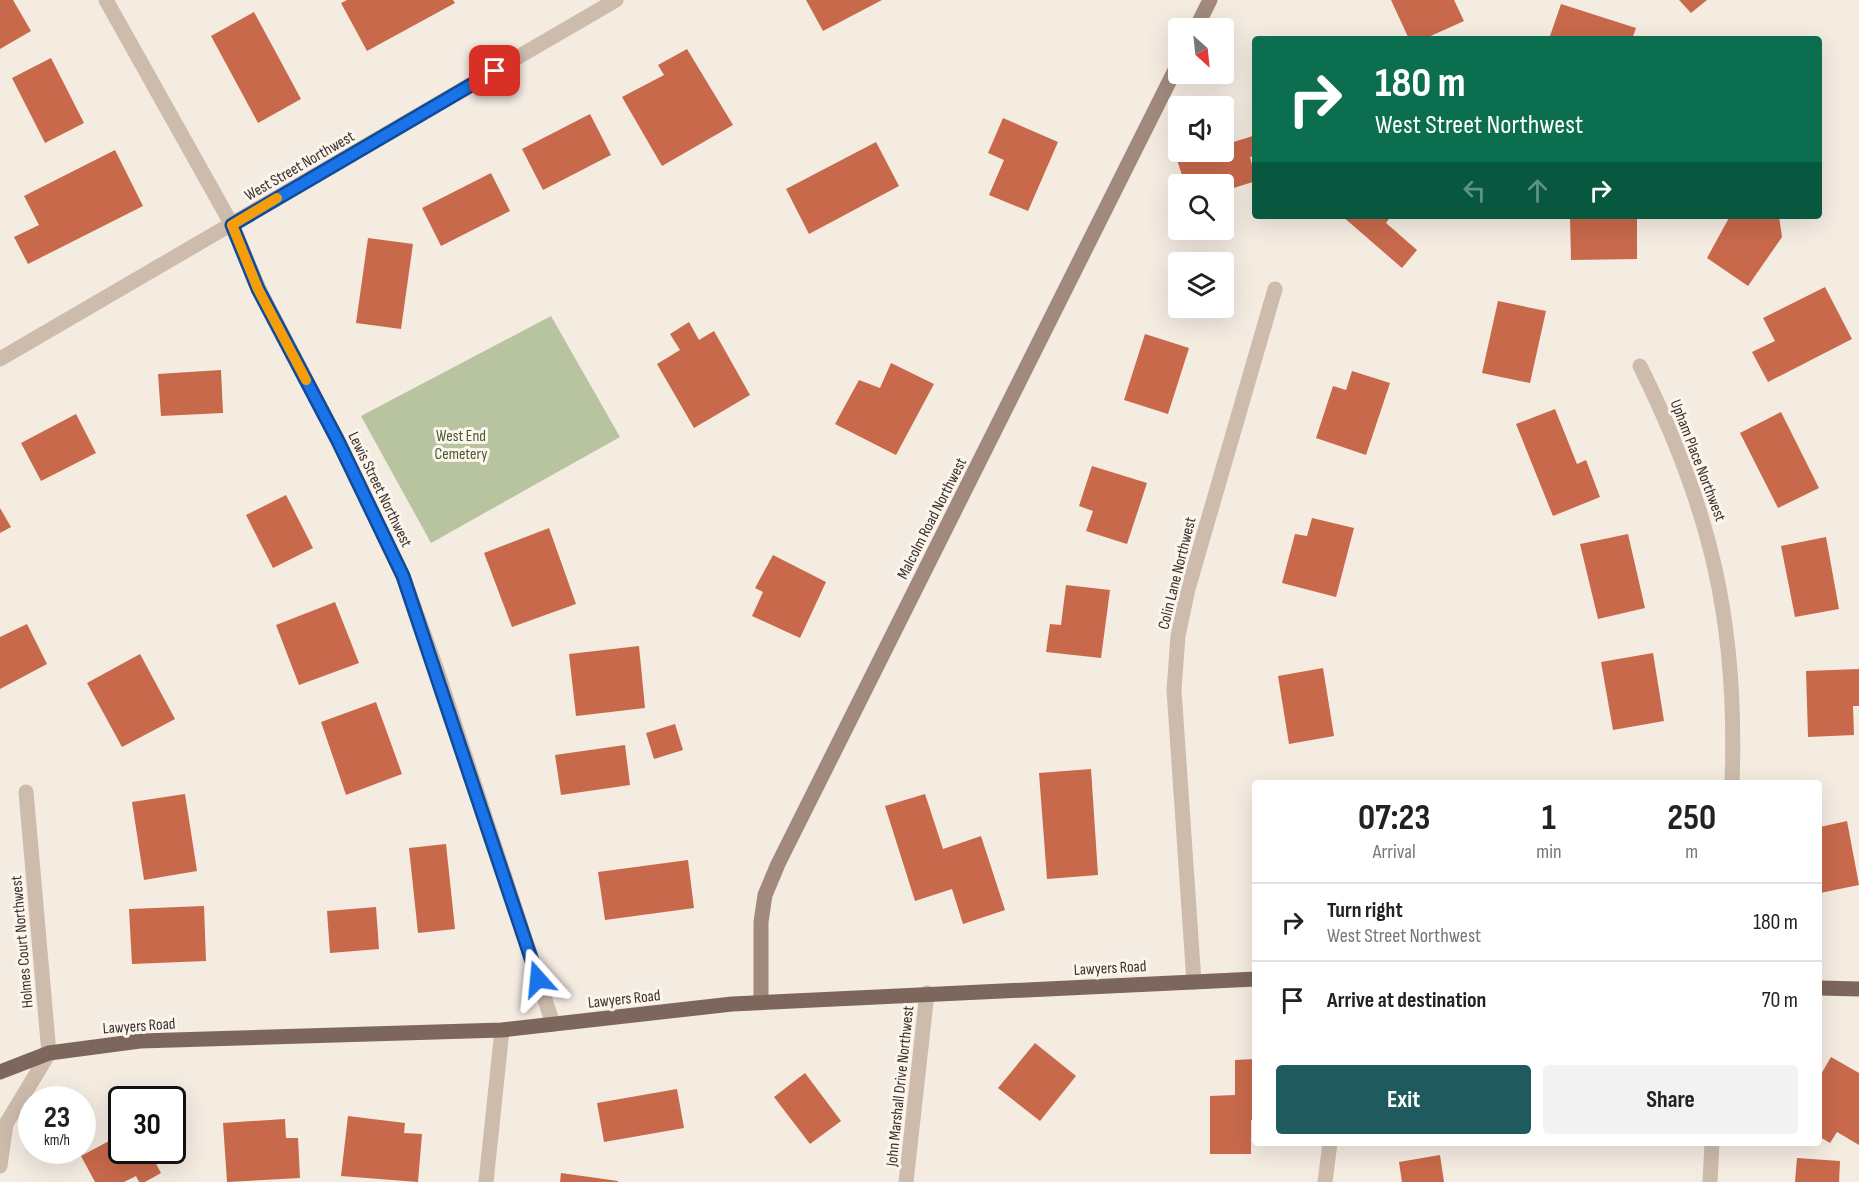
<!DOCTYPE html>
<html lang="en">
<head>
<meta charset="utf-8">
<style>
	body { margin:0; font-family:"Sofia Sans Condensed",sans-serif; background:#f2f2f2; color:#222; height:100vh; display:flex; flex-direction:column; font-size:22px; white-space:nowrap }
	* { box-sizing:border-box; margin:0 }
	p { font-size:20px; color:#767676 }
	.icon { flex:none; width:33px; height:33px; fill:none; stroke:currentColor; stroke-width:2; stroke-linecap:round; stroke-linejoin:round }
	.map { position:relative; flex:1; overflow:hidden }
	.details { position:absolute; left:1252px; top:780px; width:570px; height:366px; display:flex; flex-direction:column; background:#fff; border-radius:6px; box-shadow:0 6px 24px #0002 }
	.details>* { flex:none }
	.guide { position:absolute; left:1252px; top:36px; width:570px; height:183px; border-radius:6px; box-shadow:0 6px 24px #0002; background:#0b6e4f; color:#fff; overflow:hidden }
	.needle { width:39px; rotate:153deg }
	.buttons { position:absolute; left:1168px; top:18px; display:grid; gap:12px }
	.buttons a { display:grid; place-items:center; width:66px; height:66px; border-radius:6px; background:#fff; box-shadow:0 6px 24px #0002; font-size:30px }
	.speed { position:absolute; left:18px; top:1086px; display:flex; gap:12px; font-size:30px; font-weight:700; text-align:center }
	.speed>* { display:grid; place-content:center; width:78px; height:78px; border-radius:50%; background:#fff; box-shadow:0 6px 24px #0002; line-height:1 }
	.speed small { font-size:15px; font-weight:400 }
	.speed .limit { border:3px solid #111; border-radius:9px; background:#fff; color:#111 }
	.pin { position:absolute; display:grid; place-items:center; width:51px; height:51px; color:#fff; margin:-26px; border-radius:12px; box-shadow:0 3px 9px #0006 }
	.me { position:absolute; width:66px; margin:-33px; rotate:342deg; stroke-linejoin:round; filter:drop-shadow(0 0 4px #0008) }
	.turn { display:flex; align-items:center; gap:21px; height:126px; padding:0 24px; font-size:27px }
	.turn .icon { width:78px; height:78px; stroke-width:2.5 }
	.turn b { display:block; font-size:42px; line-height:51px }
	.lanes { display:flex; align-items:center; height:57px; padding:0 24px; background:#0003; justify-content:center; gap:30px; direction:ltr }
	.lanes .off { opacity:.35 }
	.eta { display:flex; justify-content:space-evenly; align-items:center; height:102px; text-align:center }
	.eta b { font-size:36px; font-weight:700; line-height:42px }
	.button { display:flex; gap:12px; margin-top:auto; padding:12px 24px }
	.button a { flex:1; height:69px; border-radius:6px; background:#1f5a5e; color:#fff; font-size:24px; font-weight:700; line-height:69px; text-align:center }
	.button a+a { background:#f2f2f2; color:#222 }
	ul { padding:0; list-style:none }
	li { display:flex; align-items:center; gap:18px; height:78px; padding:0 24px; border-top:2px solid #e0e0e0 }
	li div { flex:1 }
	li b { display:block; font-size:22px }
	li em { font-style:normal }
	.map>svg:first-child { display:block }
</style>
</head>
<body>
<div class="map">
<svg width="1859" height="1182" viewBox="0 0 1859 1182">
	<rect width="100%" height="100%" fill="#f4ebe1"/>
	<polygon fill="#b8c4a0" points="551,316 620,437 431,543 361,416"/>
	<g fill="#c8694b">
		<polygon points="0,0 13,0 31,31 0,49"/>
		<polygon points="347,0 453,0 455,3 367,51 341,3"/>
		<polygon points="806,0 882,0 823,31"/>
		<polygon points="1391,0 1454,0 1464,21 1424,39 1409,39"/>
		<polygon points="1679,0 1707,0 1691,13"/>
		<polygon points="1561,4 1636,28 1632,39 1549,39"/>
		<polygon points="254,12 301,99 258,123 211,36"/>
		<polygon points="687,49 733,125 662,166 622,97 664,75 658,65"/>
		<polygon points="51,58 84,123 45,143 12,78"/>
		<polygon points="590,114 611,155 543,190 522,149"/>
		<polygon points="1003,118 1058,142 1028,211 989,195 1004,160 988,153"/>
		<polygon points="1256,135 1256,156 1250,157 1256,181 1224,191 1224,184 1185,184 1177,160 1204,152 1224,152 1224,145"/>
		<polygon points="876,142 899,186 809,234 786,189"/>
		<polygon points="115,150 143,206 28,264 14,237 39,225 24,196"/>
		<polygon points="491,173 510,211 441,246 422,208"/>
		<polygon points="1342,216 1391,216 1386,223 1417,250 1402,268"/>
		<polygon points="1570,216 1637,216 1637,259 1571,260"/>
		<polygon points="1730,216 1779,216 1782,237 1748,286 1707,258"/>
		<polygon points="368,238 413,244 401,329 356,323"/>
		<polygon points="1825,287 1852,339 1768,382 1752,352 1775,341 1763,318"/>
		<polygon points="1498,301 1546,311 1530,383 1482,373"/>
		<polygon points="689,322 699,340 714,331 750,395 694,428 657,364 680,350 670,334"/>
		<polygon points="1145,334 1189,348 1168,414 1124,400"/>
		<polygon points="891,363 934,384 896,455 835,424 859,380 880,388"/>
		<polygon points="221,370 223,413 161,416 158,374"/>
		<polygon points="1352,371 1390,383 1366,455 1316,438 1333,386 1346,390"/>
		<polygon points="1555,409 1577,464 1586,460 1600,497 1553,516 1516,424"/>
		<polygon points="1781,412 1819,488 1778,508 1740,433"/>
		<polygon points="76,414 96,453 41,481 21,443"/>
		<polygon points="1092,466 1147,483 1127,544 1086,531 1093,511 1079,506"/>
		<polygon points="286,495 313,548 273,568 246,515"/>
		<polygon points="0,508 11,527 0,533"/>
		<polygon points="1312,518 1354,528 1336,597 1282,583 1295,534 1307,536"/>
		<polygon points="549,528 576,604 512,627 484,553"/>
		<polygon points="1628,534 1645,608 1598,619 1580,544"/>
		<polygon points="1826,537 1839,609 1795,617 1781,546"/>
		<polygon points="773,555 826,582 800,638 752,616 763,592 755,588"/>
		<polygon points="1066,585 1110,590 1101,658 1046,652 1050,624 1061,625"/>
		<polygon points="335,602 359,663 299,685 276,625"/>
		<polygon points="27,624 47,664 0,689 0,637"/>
		<polygon points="639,646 645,708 576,716 569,654"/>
		<polygon points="1653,653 1664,721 1613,730 1601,662"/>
		<polygon points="140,654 175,719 122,747 87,683"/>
		<polygon points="1323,668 1334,736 1289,744 1278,676"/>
		<polygon points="1859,669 1859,706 1853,706 1854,735 1808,737 1806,671"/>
		<polygon points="376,702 402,774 346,795 321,722"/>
		<polygon points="675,724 683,750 654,759 646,733"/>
		<polygon points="625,745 630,785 561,795 555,755"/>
		<polygon points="1091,769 1098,875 1047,879 1039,773"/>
		<polygon points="185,794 197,871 144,880 132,802"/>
		<polygon points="925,794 943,849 981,836 1005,910 963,924 952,889 915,901 885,806"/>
		<polygon points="1847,821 1859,885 1820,893 1820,827"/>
		<polygon points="446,844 455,929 418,933 409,848"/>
		<polygon points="688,860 694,908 605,920 598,872"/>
		<polygon points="204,906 206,961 132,964 129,909"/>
		<polygon points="376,907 379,949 330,953 327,911"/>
		<polygon points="1035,1043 1076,1076 1040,1121 998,1088"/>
		<polygon points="1831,1057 1859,1073 1859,1145 1837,1132 1830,1143 1820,1137 1820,1076"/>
		<polygon points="1256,1059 1256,1120 1251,1120 1251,1154 1210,1154 1210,1096 1235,1095 1235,1060"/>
		<polygon points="805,1073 841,1121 810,1144 774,1097"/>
		<polygon points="677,1089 684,1128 604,1142 597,1103"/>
		<polygon points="348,1116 405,1123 404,1133 422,1134 418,1182 341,1176"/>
		<polygon points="285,1119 286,1138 298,1138 300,1178 227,1182 223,1123"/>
		<polygon points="172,1129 180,1143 172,1148"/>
		<polygon points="122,1134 122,1150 168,1150 153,1158 161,1173 145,1182 139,1182 136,1176 124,1182 95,1182 81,1156"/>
		<polygon points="1440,1155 1444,1182 1402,1182 1399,1162"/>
		<polygon points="1797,1158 1840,1161 1839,1182 1795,1182"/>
		<polygon points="561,1173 618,1181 618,1182 560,1182"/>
	</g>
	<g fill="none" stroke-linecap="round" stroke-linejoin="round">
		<g stroke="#cdbbac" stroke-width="15">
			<polyline points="106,0 232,225 259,289 338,441 403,576 437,670 553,1024"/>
			<polyline points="0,359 616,0"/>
			<path d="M1640,366c71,143 98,257 92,417"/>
			<polyline points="1194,982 1174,690 1178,636 1188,589 1275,289"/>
			<polyline points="0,1166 6,1124 49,1053 26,792"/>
			<polyline points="486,1182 502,1030"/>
			<polyline points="906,1182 927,993"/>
			<polyline points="1325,1182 1330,1143"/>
			<polyline points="1710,1182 1712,1143"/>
		</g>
		<g stroke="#a18a7d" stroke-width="15">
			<polyline points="1196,28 1210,0"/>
			<polyline points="761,1002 761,922 765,895 778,864 1179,62"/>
		</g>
		<g stroke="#7d675c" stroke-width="15">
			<polyline points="1820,988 1859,989"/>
			<polyline points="0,1072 49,1053 140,1041 502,1030 732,1004 1256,979"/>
		</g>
	</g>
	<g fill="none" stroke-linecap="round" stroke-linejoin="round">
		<defs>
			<polyline id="route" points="495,71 232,225 258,289 338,441 403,576 538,979"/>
		</defs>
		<use href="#route" stroke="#114b97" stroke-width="15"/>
		<use href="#route" stroke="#1a73e8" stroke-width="10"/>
		<polyline stroke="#f59e0b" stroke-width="10" points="277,198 232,225 258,289 306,380"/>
	</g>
	<g text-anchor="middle" stroke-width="6" stroke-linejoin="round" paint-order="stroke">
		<g font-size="16" fill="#3b302b" stroke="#fbf5ee">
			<text transform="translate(299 165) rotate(-30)" y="6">West Street Northwest</text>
			<text transform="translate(1699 460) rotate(69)" y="6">Upham Place Northwest</text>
			<text transform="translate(381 489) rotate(64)" y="6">Lewis Street Northwest</text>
			<text transform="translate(931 518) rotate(-63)" y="6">Malcolm Road Northwest</text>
			<text transform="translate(1176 573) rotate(-76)" y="6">Colin Lane Northwest</text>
			<text transform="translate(21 942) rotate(-95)" y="6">Holmes Court Northwest</text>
			<text transform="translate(1110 967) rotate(-3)" y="6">Lawyers Road</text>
			<text transform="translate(624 998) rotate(-6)" y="6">Lawyers Road</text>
			<text transform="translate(139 1025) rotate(-4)" y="6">Lawyers Road</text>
			<text transform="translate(899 1086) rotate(-84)" y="6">John Marshall Drive Northwest</text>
		</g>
		<g font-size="16" fill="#4a5a2e" stroke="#fbf5ee">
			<text x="461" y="441">West End<tspan x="461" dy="18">Cemetery</tspan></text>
		</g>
	</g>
</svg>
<div class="buttons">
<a><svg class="needle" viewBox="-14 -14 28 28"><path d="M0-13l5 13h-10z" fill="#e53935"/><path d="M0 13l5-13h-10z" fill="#767676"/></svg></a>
<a><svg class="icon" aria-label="sound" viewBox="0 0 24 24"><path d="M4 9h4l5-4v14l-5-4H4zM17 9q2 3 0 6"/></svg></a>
<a><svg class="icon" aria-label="search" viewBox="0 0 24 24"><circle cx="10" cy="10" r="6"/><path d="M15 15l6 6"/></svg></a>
<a><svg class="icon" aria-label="layers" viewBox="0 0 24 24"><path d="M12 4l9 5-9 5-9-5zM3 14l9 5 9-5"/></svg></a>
</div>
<div class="speed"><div>23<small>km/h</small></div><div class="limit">30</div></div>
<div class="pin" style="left:495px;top:71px;background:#d93025"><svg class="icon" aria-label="arrive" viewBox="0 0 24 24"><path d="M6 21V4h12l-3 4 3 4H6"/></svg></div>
<svg class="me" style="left:538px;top:979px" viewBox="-20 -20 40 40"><path d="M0-17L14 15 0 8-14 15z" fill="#1a73e8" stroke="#fff" stroke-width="4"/></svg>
<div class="guide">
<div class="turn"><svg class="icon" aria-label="right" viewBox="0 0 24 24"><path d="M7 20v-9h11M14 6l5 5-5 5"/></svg><div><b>180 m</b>West Street Northwest</div></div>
<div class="lanes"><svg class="icon off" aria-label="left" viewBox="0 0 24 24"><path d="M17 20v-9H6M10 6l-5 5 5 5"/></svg><svg class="icon off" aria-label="ahead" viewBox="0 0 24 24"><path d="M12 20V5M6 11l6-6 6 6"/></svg><svg class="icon" aria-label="right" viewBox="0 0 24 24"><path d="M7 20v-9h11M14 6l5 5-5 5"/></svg></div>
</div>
<section class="details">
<div class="eta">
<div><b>07:23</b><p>Arrival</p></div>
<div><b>1</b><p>min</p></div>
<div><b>250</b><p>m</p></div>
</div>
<ul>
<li><svg class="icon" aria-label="right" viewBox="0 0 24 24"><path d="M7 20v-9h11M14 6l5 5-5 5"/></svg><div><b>Turn right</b><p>West Street Northwest</p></div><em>180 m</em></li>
<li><svg class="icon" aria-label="arrive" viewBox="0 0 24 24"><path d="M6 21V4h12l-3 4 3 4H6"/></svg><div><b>Arrive at destination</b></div><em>70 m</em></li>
</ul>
<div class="button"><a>Exit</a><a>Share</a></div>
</section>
</div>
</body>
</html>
